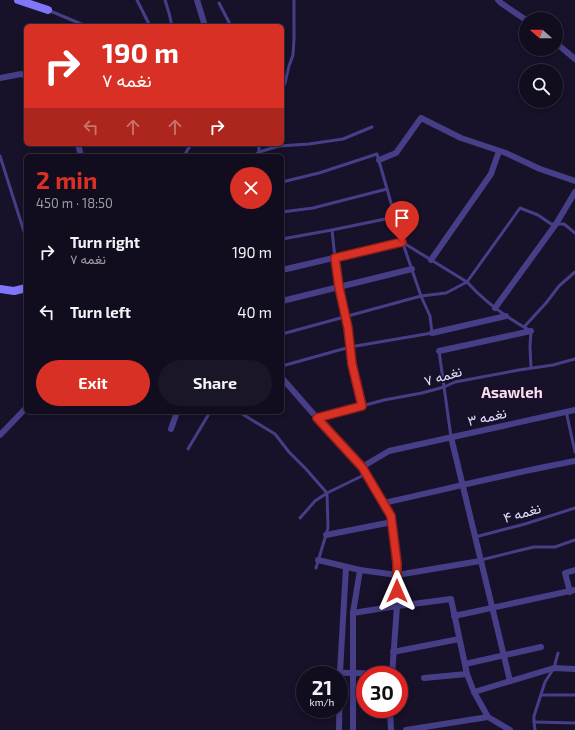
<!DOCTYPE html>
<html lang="en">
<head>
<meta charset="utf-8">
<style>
	body { margin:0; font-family:"Exo 2",Vazirmatn,sans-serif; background:#1a1628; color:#f1f3f6; height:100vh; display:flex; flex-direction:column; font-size:15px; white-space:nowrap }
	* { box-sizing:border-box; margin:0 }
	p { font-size:13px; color:#9c9ca4 }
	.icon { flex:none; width:22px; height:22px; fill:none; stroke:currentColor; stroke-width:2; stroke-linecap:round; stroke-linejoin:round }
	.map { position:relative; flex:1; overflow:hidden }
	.sheet { position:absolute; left:24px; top:154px; width:260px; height:260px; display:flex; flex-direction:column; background:#110d1f; border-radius:6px; box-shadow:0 2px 6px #0003,0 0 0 1px #302d3d }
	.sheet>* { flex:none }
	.banner { position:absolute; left:24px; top:24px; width:260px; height:122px; border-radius:6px; box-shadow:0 2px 6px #0003,0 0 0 1px #302d3d; background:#d93025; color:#fff; overflow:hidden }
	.needle { width:26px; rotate:290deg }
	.buttons { position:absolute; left:519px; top:12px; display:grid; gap:8px }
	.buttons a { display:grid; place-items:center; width:44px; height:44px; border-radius:50%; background:#110d1f; box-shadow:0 2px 6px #0003,0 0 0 1px #302d3d; font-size:20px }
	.speed { position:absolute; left:296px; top:666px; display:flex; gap:8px; font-size:20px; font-weight:700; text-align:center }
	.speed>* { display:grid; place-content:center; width:52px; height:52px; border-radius:50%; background:#110d1f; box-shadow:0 2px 6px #0003,0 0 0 1px #302d3d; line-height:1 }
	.speed small { font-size:10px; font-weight:400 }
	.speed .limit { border:6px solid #d22; background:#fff; color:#111 }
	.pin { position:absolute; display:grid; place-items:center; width:34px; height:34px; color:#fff; margin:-41px -17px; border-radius:50% 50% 50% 0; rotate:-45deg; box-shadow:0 0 4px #0007 }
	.pin .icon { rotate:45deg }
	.me { position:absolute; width:44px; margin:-22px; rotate:0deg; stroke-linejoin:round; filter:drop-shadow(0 0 3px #0008) }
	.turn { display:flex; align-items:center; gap:14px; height:84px; padding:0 12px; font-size:18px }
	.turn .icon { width:52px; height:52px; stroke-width:2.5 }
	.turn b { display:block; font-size:28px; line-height:34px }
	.lanes { display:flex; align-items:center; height:38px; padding:0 12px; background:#0003; justify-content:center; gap:20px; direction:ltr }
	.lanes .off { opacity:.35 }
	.round { display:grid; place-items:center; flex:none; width:42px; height:42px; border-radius:21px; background:#1a1628 }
	.headline { display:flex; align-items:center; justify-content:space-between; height:68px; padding:0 12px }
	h1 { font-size:24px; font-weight:700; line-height:30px; color:#d93025 }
	.cta { display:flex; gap:8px; margin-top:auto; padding:8px 12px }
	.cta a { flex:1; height:46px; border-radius:24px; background:#d93025; color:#fff; font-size:16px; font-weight:700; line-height:46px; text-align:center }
	.cta a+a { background:#1a1628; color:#f1f3f6 }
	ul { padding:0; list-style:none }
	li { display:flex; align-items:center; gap:12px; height:60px; padding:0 12px }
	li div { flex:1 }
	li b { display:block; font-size:15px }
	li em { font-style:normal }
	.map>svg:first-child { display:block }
</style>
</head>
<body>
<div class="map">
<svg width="575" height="730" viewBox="0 0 575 730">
	<rect width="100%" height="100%" fill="#171129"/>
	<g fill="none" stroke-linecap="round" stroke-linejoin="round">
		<g stroke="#463e86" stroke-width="3">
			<polyline points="137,0 150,26"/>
			<polyline points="165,0 169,13 172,26"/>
			<polyline points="219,3 231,26"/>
			<polyline points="48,10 86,26"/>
			<polyline points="282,89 285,83 289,66 293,55 294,39 294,0"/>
			<polyline points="259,144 259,152"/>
			<polyline points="0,156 26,238"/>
			<polyline points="184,156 191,144"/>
			<polyline points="254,156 259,152 279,146 309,144 343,139 372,127"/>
			<polyline points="282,182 319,173 377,154 395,217"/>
			<polyline points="282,212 313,208 387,189"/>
			<polyline points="332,230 337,277 348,328 352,364 362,406"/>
			<polyline points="282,239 332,230 395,217 399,232 421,296 430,316 432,333 350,347 282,366"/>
			<polyline points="402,242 467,282 520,208 538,215 551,224 564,224 575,233"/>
			<polyline points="524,327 546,303 559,286 575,272"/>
			<path d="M282,334l139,-38 25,-3 21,-11c18,20 40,36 64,49l-1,16 1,21"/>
			<polyline points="439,351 451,437"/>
			<polyline points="566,411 575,452"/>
			<polyline points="239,412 275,434 289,452 306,469 327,493 366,474"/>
			<polyline points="318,418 384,400 422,393 444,387 455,382 519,370 553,365 575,359"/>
			<polyline points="188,449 210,412"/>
			<polyline points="300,518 315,501 327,493 328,528 316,568"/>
			<polyline points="475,537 525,524 575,508"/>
			<polyline points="481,560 517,551 534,547 555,547 575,540"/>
			<polyline points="541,695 575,695"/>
			<polyline points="534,722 575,723"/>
			<polyline points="535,730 534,722 534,716 545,682 554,668 558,653"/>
		</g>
		<g stroke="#463e86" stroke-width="6">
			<polyline points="197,0 205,26"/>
			<polyline points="498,0 501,3 526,20"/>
			<polyline points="556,43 575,59"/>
			<polyline points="0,78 21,74 26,76"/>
			<polyline points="78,144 81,156"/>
			<polyline points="379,160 396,153 421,118 461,138 506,153 540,169 575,181"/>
			<polyline points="431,260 491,174 499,151"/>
			<polyline points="282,270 402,242"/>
			<polyline points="282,301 412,269"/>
			<polyline points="495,308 556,224 575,192"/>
			<polyline points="432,333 506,316"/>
			<polyline points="439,351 531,331"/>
			<polyline points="282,378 317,418 362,467"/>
			<polyline points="171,429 177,412"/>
			<polyline points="0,435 26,408"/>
			<polyline points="451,437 510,681"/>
			<path d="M383,503c64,-14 128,-30 192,-42"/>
			<polyline points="326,535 392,522"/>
			<polyline points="318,560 360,570 397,575 480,561"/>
			<polyline points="570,592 565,573 575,570"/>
			<polyline points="353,613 397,606 451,599 467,674 474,692 488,717 510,730"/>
			<polyline points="454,616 575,590"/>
			<polyline points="393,652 459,639"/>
			<polyline points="465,664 541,647"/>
			<polyline points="313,672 392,674"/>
			<polyline points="392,675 397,606 397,563 392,522 391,516 362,467 389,451 575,410"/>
			<polyline points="424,678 467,674"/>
			<polyline points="474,692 554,668 575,669"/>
			<polyline points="390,709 391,730"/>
			<polyline points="339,730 340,672 346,567"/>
			<polyline points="353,730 353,613 360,570"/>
			<polyline points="406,730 488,717"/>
		</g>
		<g stroke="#8175fa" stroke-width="8">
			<polyline points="18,0 48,10"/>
			<polyline points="0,289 14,291 26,288"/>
		</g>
	</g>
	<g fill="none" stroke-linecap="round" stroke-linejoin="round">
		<defs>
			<polyline id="route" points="397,591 397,563 391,516 362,467 317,418 362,406 352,364 348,328 339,287 335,258 402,242"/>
		</defs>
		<use href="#route" stroke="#8d1f18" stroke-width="10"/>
		<use href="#route" stroke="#d93025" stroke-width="7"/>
	</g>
	<g text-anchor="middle" stroke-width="3" stroke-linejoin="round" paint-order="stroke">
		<g font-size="14" fill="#e1dbfe" stroke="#171129">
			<text transform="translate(443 376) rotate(-16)" y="5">نغمه ۷</text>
			<text transform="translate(487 417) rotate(-13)" y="5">نغمه ۳</text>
			<text transform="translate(522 513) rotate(-16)" y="5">نغمه ۴</text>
		</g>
		<g font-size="15" font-weight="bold" fill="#feddf0" stroke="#171129">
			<text x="512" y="398">Asawleh</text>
		</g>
	</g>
</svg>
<div class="buttons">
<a><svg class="needle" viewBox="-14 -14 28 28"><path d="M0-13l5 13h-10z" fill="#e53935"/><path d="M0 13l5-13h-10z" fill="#9c9ca4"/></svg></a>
<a><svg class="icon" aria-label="search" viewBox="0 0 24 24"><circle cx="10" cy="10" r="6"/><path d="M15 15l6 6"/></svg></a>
</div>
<div class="speed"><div>21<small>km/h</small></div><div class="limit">30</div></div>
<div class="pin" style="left:402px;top:242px;background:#d93025"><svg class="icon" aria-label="arrive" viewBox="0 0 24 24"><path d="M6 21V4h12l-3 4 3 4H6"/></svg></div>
<svg class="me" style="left:397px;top:591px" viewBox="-20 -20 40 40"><path d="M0-17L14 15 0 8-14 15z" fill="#d93025" stroke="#fff" stroke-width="4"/></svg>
<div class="banner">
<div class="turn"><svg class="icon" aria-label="right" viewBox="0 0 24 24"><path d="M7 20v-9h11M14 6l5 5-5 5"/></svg><div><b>190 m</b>نغمه ۷</div></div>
<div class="lanes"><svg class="icon off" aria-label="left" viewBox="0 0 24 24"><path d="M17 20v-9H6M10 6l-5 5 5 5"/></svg><svg class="icon off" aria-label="ahead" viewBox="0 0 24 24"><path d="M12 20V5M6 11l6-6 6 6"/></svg><svg class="icon off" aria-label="ahead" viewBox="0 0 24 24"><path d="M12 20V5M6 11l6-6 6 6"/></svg><svg class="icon" aria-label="right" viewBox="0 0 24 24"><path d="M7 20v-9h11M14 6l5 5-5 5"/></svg></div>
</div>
<section class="sheet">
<div class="headline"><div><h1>2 min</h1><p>450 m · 18:50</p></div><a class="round" style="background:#d93025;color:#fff"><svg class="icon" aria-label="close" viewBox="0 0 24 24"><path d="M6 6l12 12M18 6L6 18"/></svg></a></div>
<ul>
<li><svg class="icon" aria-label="right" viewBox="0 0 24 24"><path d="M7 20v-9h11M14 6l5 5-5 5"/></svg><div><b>Turn right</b><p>نغمه ۷</p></div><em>190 m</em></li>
<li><svg class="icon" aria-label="left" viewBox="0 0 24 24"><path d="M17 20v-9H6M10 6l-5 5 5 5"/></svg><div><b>Turn left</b></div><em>40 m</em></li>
</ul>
<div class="cta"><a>Exit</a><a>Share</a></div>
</section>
</div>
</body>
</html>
